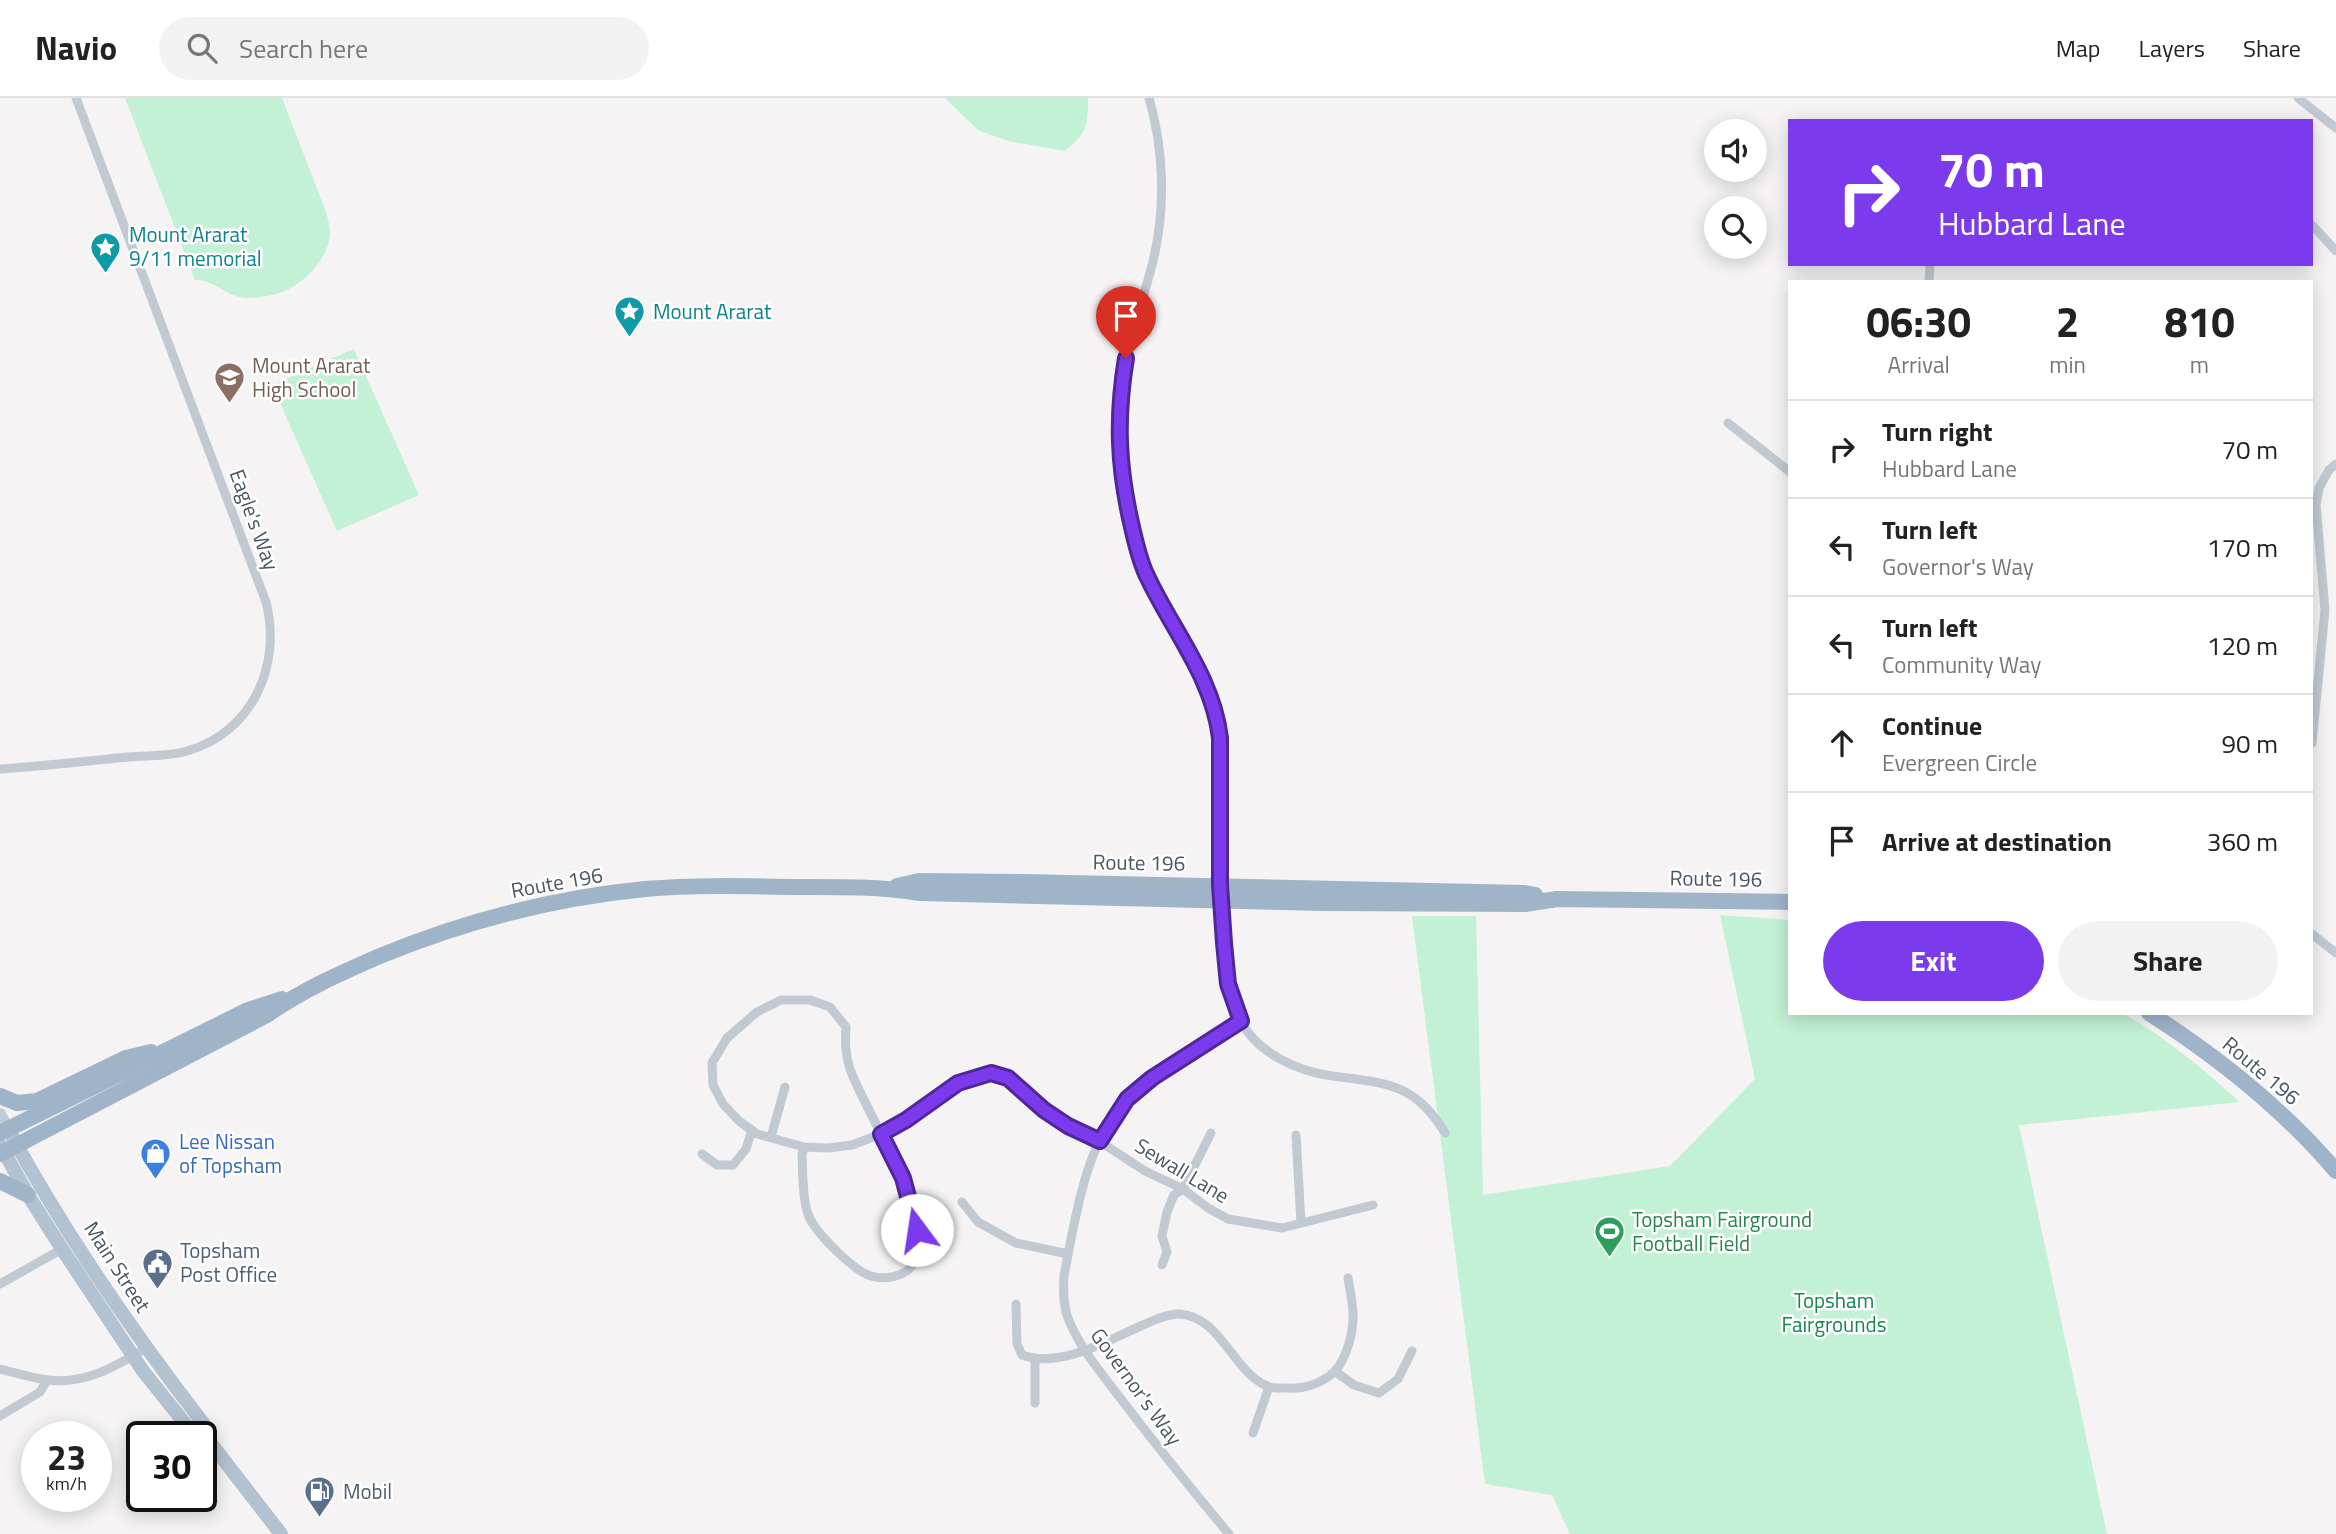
<!DOCTYPE html>
<html lang="en">
<head>
<meta charset="utf-8">
<style>
	body { margin:0; font-family:"Titillium Web",sans-serif; background:#f2f2f2; color:#222; height:100vh; display:flex; flex-direction:column; font-size:26px; white-space:nowrap }
	* { box-sizing:border-box; margin:0 }
	p { font-size:23px; color:#767676 }
	.icon { flex:none; width:38px; height:38px; fill:none; stroke:currentColor; stroke-width:2; stroke-linecap:round; stroke-linejoin:round }
	.map { position:relative; flex:1; overflow:hidden }
	.panel { position:absolute; left:1788px; top:182px; width:525px; height:735px; display:flex; flex-direction:column; background:#fff; border-radius:0px; box-shadow:0 4px 18px #0003 }
	.panel>* { flex:none }
	.guide { position:absolute; left:1788px; top:21px; width:525px; height:147px; border-radius:0px; box-shadow:0 4px 18px #0003; background:#7c3aed; color:#fff; overflow:hidden }
	.buttons { position:absolute; left:1704px; top:21px; display:grid; gap:14px }
	.buttons a { display:grid; place-items:center; width:63px; height:63px; border-radius:50%; background:#fff; box-shadow:0 4px 18px #0003; font-size:35px }
	.speed { position:absolute; left:21px; top:1323px; display:flex; gap:14px; font-size:35px; font-weight:700; text-align:center }
	.speed>* { display:grid; place-content:center; width:91px; height:91px; border-radius:50%; background:#fff; box-shadow:0 4px 18px #0003; line-height:1 }
	.speed small { font-size:18px; font-weight:400 }
	.speed .limit { border:4px solid #111; border-radius:10px; background:#fff; color:#111 }
	.pin { position:absolute; display:grid; place-items:center; width:60px; height:60px; color:#fff; margin:-72px -30px; border-radius:50% 50% 50% 0; rotate:-45deg; box-shadow:0 0 7px #0007 }
	.pin .icon { rotate:45deg }
	.me { position:absolute; width:77px; margin:-38px; rotate:346deg; stroke-linejoin:round; filter:drop-shadow(0 0 5px #0008) }
	.turn { display:flex; align-items:center; gap:24px; height:147px; padding:0 35px; font-size:32px }
	.turn .icon { width:91px; height:91px; stroke-width:2.5 }
	.turn b { display:block; font-size:49px; line-height:60px }
	.eta { display:flex; justify-content:space-evenly; align-items:center; height:119px; text-align:center }
	.eta b { font-size:42px; font-weight:700; line-height:49px }
	.cta { display:flex; gap:14px; margin-top:auto; padding:14px 35px }
	.cta a { flex:1; height:80px; border-radius:42px; background:#7c3aed; color:#fff; font-size:28px; font-weight:700; line-height:80px; text-align:center }
	.cta a+a { background:#f2f2f2; color:#222 }
	ul { padding:0; list-style:none }
	li { display:flex; align-items:center; gap:21px; height:98px; padding:0 35px; border-top:2px solid #e0e0e0 }
	li div { flex:1 }
	li b { display:block; font-size:26px }
	li em { font-style:normal }
	header { display:flex; align-items:center; gap:42px; box-sizing:border-box; height:98px; padding:0 35px; background:#fff; border-bottom:2px solid #e0e0e0 }
	header strong { font-size:33px }
	nav { display:flex; gap:38px; margin-inline-start:auto; font-size:24px }
	.search { width:490px; height:63px; background:#f2f2f2; display:flex; align-items:center; gap:18px; box-sizing:border-box; padding:0 24px; border-radius:38px; color:#767676; font-size:26px }
	.map>svg:first-child { display:block }
</style>
</head>
<body>
<header>
<strong>Navio</strong>
<div class="search"><svg class="icon" aria-label="search" viewBox="0 0 24 24"><circle cx="10" cy="10" r="6"/><path d="M15 15l6 6"/></svg>Search here</div>
<nav><a>Map</a><a>Layers</a><a>Share</a></nav>
</header>
<div class="map">
<svg width="2336" height="1436" viewBox="0 0 2336 1436">
	<rect width="100%" height="100%" fill="#f5f3f3"/>
	<g fill="#c3f1d5">
		<path d="M125,0h157l44,114c2,7 4,15 4,22 -1,22 -22,45 -41,55 -11,6 -31,9 -43,9 -18,-1 -34,-19 -51,-18z"/>
		<path d="M945,0h143c0,29 -1,34 -23,53l-57,-10 -30,-11z"/>
		<polygon points="354,251 419,397 337,433 272,287"/>
		<path d="M1720,817l70,5v93h332c43,23 81,57 118,89l-221,23 88,409h-537l-18,-39 -67,-11 -73,-568h64l7,279 187,-29 85,-87z"/>
	</g>
	<g fill="none" stroke-linecap="round" stroke-linejoin="round">
		<g stroke="#c1cad2" stroke-width="9">
			<path d="M1149,0c15,52 17,110 4,163 -8,33 -20,65 -27,98 -7,33 -8,67 -6,101 2,35 12,87 28,119 25,52 65,99 72,159 0,62 -1,125 3,187 2,32 3,64 17,94 16,34 57,52 92,57 52,7 83,6 113,57"/>
			<polyline points="2298,0 2336,30"/>
			<polyline points="2312,127 2336,153"/>
			<polyline points="1929,184 1930,166"/>
			<polyline points="1728,325 1790,374"/>
			<polyline points="2312,645 2325,512 2316,407 2319,390 2329,372 2336,366"/>
			<path d="M0,671c43,-3 86,-8 128,-12 20,-2 40,0 59,-6 66,-19 95,-86 79,-149l-190,-504"/>
			<polyline points="2312,836 2336,855"/>
			<polyline points="1296,1037 1301,1125"/>
			<polyline points="771,1039 785,989"/>
			<path d="M804,1049l-2,8c1,17 0,43 6,59 6,18 46,57 63,62 13,4 31,1 40,-9 33,-36 -48,-159 -61,-198 -5,-15 -5,-27 -4,-42l-16,-20 -20,-7h-29l-24,12 -30,26 -15,25 1,22 10,19 16,17 18,13 47,13 24,1 24,-3 29,-11 25,-14 52,-37 16,-6 17,-3 17,4 36,31 24,17 31,15 46,30 38,18 25,19 20,11 54,9 91,-23"/>
			<polyline points="702,1056 717,1067 733,1067 746,1051 752,1032"/>
			<polyline points="962,1104 978,1124 1016,1145 1068,1156"/>
			<polyline points="1162,1167 1167,1154 1162,1138 1167,1114 1174,1097 1183,1091 1211,1035"/>
			<polyline points="0,1186 62,1151"/>
			<path d="M1016,1206l1,40 5,11c39,14 86,-15 121,-30 11,-5 24,-11 36,-11 42,2 53,57 88,72 6,3 15,2 21,2 15,1 28,-3 40,-11 16,-10 24,-38 25,-57 1,-13 -3,-29 -5,-42"/>
			<polyline points="1035,1262 1035,1305"/>
			<path d="M0,1271c16,4 32,9 48,11 37,5 68,-14 98,-32"/>
			<polyline points="1336,1274 1354,1287 1379,1295 1398,1281 1412,1253"/>
			<polyline points="0,1318 40,1294 47,1282"/>
			<polyline points="1253,1335 1269,1289"/>
			<path d="M1229,1436c-37,-44 -73,-89 -108,-135 -18,-24 -39,-48 -51,-76 -7,-15 -7,-31 -6,-47 11,-57 22,-138 66,-179 32,-31 74,-52 111,-76"/>
		</g>
		<polyline stroke="#c1cbd6" stroke-width="12" points="0,1016 8,1031"/>
		<g stroke="#b3c2d1" stroke-width="14">
			<path d="M8,1031c56,103 123,201 195,294l3,14 75,97"/>
			<polyline points="0,1047 28,1097 62,1151 143,1273 191,1333 206,1339"/>
		</g>
		<g stroke="#9fb4c9" stroke-width="16">
			<polyline points="897,788 919,783 1023,784 1523,795 1535,797"/>
			<path d="M2149,915c69,44 134,96 187,158"/>
			<polyline points="0,998 17,1005 37,1003 126,960 151,954"/>
			<polyline points="0,1035 248,912 282,901"/>
			<path d="M0,1056l267,-139c35,-25 74,-42 113,-59 85,-35 173,-58 265,-67 48,-4 96,-3 143,-2 45,0 88,-1 132,6l404,10 201,1 32,-5 233,3"/>
			<polyline points="0,1083 28,1097"/>
		</g>
	</g>
	<g fill="none" stroke-linecap="round" stroke-linejoin="round">
		<defs>
			<path id="route" d="M917,1132l-14,-52 -22,-44 25,-14 52,-37 33,-10 17,5 36,32 24,16 32,15 27,-42 25,-21 89,-57 -13,-37 -4,-41 -4,-58v-147c-7,-60 -47,-107 -72,-160 -8,-15 -12,-34 -16,-51 -14,-60 -16,-108 -6,-169"/>
		</defs>
		<use href="#route" stroke="#51269a" stroke-width="18"/>
		<use href="#route" stroke="#7c3aed" stroke-width="12"/>
	</g>
	<defs>
		<symbol id="sight-pin" viewBox="-11 -11 22 30"><path d="M0 17L-7.5 6A9.5 9.5 0 1 1 7.5 6Z" fill="#0f9aa8" stroke="#fff"/><path d="M0-6L1.8-2.2L6-1.7L2.9 1.2L3.7 5.4L0 3.3L-3.7 5.4L-2.9 1.2L-6-1.7L-1.8-2.2Z" fill="#fff"/></symbol>
		<symbol id="school-pin" viewBox="-11 -11 22 30"><path d="M0 17L-7.5 6A9.5 9.5 0 1 1 7.5 6Z" fill="#8d6e63" stroke="#fff"/><path d="M0-5L7-2L0 1L-7-2ZM-4 1L0 2.5L4 1V4Q0 6-4 4Z" fill="#fff"/></symbol>
		<symbol id="shop-pin" viewBox="-11 -11 22 30"><path d="M0 17L-7.5 6A9.5 9.5 0 1 1 7.5 6Z" fill="#3f7fe0" stroke="#fff"/><path d="M-5-2.5h2.3a2.7 3.5 0 0 1 5.4 0H5L5.5 6h-11ZM-1.5-2.5h3a1.5 2.3 0 0 0-3 0Z" fill="#fff"/></symbol>
		<symbol id="stadium-pin" viewBox="-11 -11 22 30"><path d="M0 17L-7.5 6A9.5 9.5 0 1 1 7.5 6Z" fill="#2e9e5b" stroke="#fff"/><path d="M0-5a6.5 5 0 1 0 0 10a6.5 5 0 1 0 0-10ZM-3.5-1.8h7v3.6h-7Z" fill="#fff"/></symbol>
		<symbol id="civic-pin" viewBox="-11 -11 22 30"><path d="M0 17L-7.5 6A9.5 9.5 0 1 1 7.5 6Z" fill="#5c6f8a" stroke="#fff"/><path d="M-.6-6.5H3V-4.5H.6V-3L4-1V1h2V6H-6V1h2V-1L-.6-3ZM-1.2 2.5V6h2.4V2.5Z" fill="#fff"/></symbol>
		<symbol id="fuel-pin" viewBox="-11 -11 22 30"><path d="M0 17L-7.5 6A9.5 9.5 0 1 1 7.5 6Z" fill="#5c6f8a" stroke="#fff"/><path d="M-5.5-6h7V0h2V4h1.3V-2.5L3-4.5l.8-.8L6-3V5H2.5V1h-1V6h-7ZM-4.2-4.7v3.2H.2V-4.7Z" fill="#fff"/></symbol>
	</defs>
	<g fill-rule="evenodd">
		<use href="#sight-pin" x="88" y="132" width="35" height="47"/>
		<use href="#sight-pin" x="612" y="196" width="35" height="47"/>
		<use href="#school-pin" x="212" y="262" width="35" height="47"/>
		<use href="#shop-pin" x="138" y="1038" width="35" height="47"/>
		<use href="#stadium-pin" x="1592" y="1116" width="35" height="47"/>
		<use href="#civic-pin" x="140" y="1148" width="35" height="47"/>
		<use href="#fuel-pin" x="302" y="1376" width="35" height="47"/>
	</g>
	<g text-anchor="middle" stroke-width="5" stroke-linejoin="round" paint-order="stroke">
		<g font-size="21" fill="#0d838f" stroke="#fff" text-anchor="start">
			<text x="129" y="144">Mount Ararat<tspan x="129" dy="24">9/11 memorial</tspan></text>
			<text x="653" y="221">Mount Ararat</text>
		</g>
		<g font-size="21" fill="#785e54" stroke="#fff" text-anchor="start">
			<text x="252" y="275">Mount Ararat<tspan x="252" dy="24">High School</tspan></text>
		</g>
		<g font-size="21" fill="#4a5661" stroke="#fff">
			<text transform="translate(254 422) rotate(70)" y="7">Eagle's Way</text>
			<text transform="translate(1139 765) rotate(1)" y="7">Route 196</text>
			<text transform="translate(1716 781) rotate(1)" y="7">Route 196</text>
			<text transform="translate(557 785) rotate(-10)" y="7">Route 196</text>
			<text transform="translate(2261 973) rotate(40)" y="7">Route 196</text>
			<text transform="translate(1182 1073) rotate(31)" y="7">Sewall Lane</text>
			<text transform="translate(117 1169) rotate(57)" y="7">Main Street</text>
			<text transform="translate(1136 1289) rotate(54)" y="7">Governor's Way</text>
		</g>
		<g font-size="21" fill="#366cbe" stroke="#fff" text-anchor="start">
			<text x="179" y="1051">Lee Nissan<tspan x="179" dy="24">of Topsham</tspan></text>
		</g>
		<g font-size="21" fill="#27864d" stroke="#fff" text-anchor="start">
			<text x="1632" y="1129">Topsham Fairground<tspan x="1632" dy="24">Football Field</tspan></text>
		</g>
		<g font-size="21" fill="#4e5e75" stroke="#fff" text-anchor="start">
			<text x="180" y="1160">Topsham<tspan x="180" dy="24">Post Office</tspan></text>
			<text x="343" y="1401">Mobil</text>
		</g>
		<g font-size="21" fill="#17864f" stroke="#fff">
			<text x="1834" y="1210">Topsham<tspan x="1834" dy="24">Fairgrounds</tspan></text>
		</g>
	</g>
</svg>
<div class="buttons">
<a><svg class="icon" aria-label="sound" viewBox="0 0 24 24"><path d="M4 9h4l5-4v14l-5-4H4zM17 9q2 3 0 6"/></svg></a>
<a><svg class="icon" aria-label="search" viewBox="0 0 24 24"><circle cx="10" cy="10" r="6"/><path d="M15 15l6 6"/></svg></a>
</div>
<div class="speed"><div>23<small>km/h</small></div><div class="limit">30</div></div>
<div class="pin" style="left:1126px;top:260px;background:#d93025"><svg class="icon" aria-label="arrive" viewBox="0 0 24 24"><path d="M6 21V4h12l-3 4 3 4H6"/></svg></div>
<svg class="me" style="left:917px;top:1132px" viewBox="-20 -20 40 40"><circle r="19" fill="#fff"/><path d="M0-13L10 11 0 6-10 11z" fill="#7c3aed"/></svg>
<div class="guide">
<div class="turn"><svg class="icon" aria-label="right" viewBox="0 0 24 24"><path d="M7 20v-9h11M14 6l5 5-5 5"/></svg><div><b>70 m</b>Hubbard Lane</div></div>
</div>
<section class="panel">
<div class="eta">
<div><b>06:30</b><p>Arrival</p></div>
<div><b>2</b><p>min</p></div>
<div><b>810</b><p>m</p></div>
</div>
<ul>
<li><svg class="icon" aria-label="right" viewBox="0 0 24 24"><path d="M7 20v-9h11M14 6l5 5-5 5"/></svg><div><b>Turn right</b><p>Hubbard Lane</p></div><em>70 m</em></li>
<li><svg class="icon" aria-label="left" viewBox="0 0 24 24"><path d="M17 20v-9H6M10 6l-5 5 5 5"/></svg><div><b>Turn left</b><p>Governor's Way</p></div><em>170 m</em></li>
<li><svg class="icon" aria-label="left" viewBox="0 0 24 24"><path d="M17 20v-9H6M10 6l-5 5 5 5"/></svg><div><b>Turn left</b><p>Community Way</p></div><em>120 m</em></li>
<li><svg class="icon" aria-label="ahead" viewBox="0 0 24 24"><path d="M12 20V5M6 11l6-6 6 6"/></svg><div><b>Continue</b><p>Evergreen Circle</p></div><em>90 m</em></li>
<li><svg class="icon" aria-label="arrive" viewBox="0 0 24 24"><path d="M6 21V4h12l-3 4 3 4H6"/></svg><div><b>Arrive at destination</b></div><em>360 m</em></li>
</ul>
<div class="cta"><a>Exit</a><a>Share</a></div>
</section>
</div>
</body>
</html>
